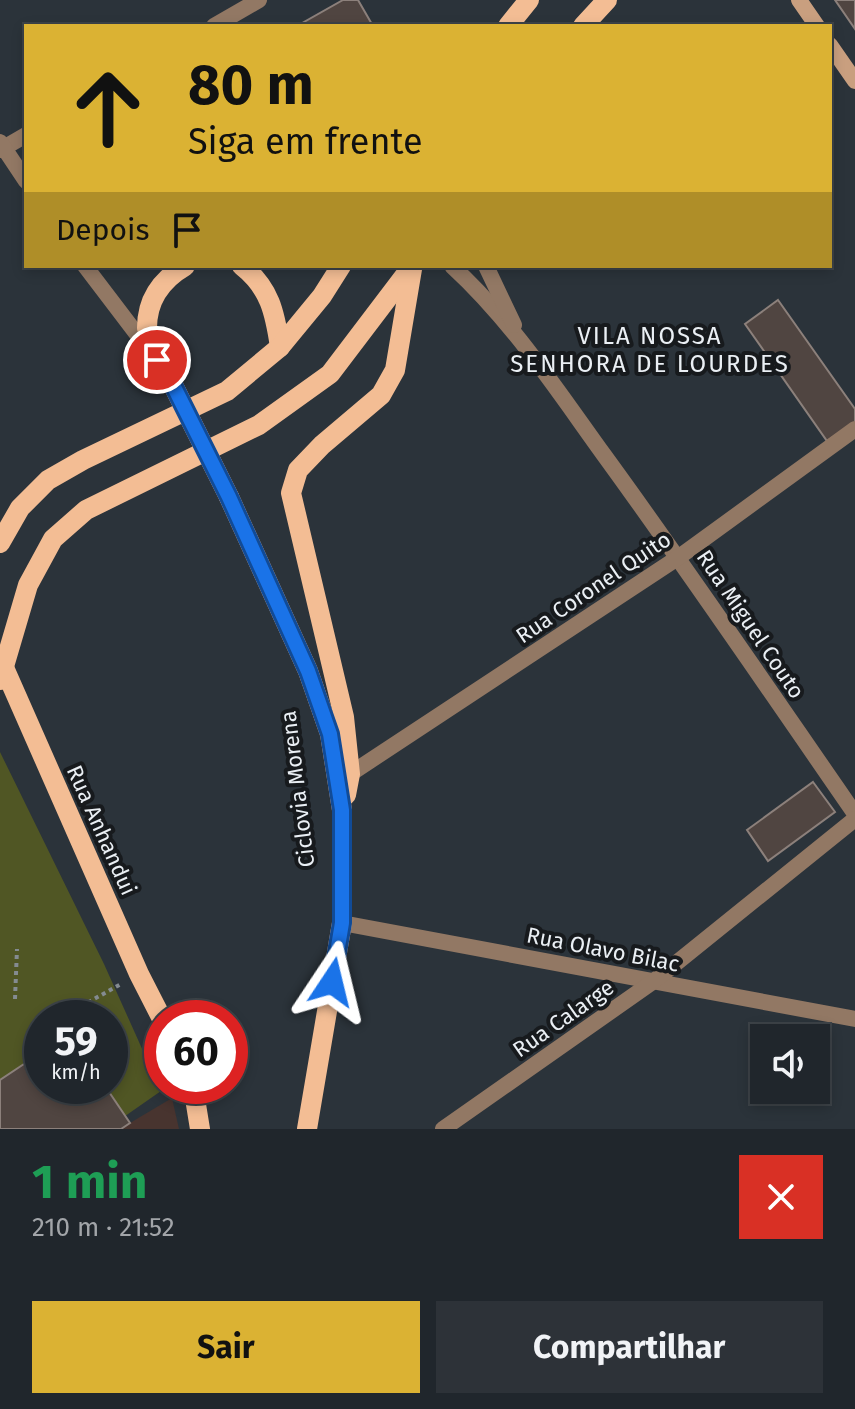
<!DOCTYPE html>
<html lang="pt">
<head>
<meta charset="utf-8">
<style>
	body { margin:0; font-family:"Fira Sans",sans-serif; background:#2d3238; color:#f1f3f6; height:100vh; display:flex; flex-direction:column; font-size:30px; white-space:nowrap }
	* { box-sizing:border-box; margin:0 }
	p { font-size:26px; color:#a2a5a9 }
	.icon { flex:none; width:44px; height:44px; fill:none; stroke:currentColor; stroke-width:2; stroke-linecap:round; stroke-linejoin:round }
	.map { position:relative; height:1129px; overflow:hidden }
	.side { display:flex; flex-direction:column; background:#20262c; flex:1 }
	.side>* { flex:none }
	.banner { position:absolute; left:24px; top:24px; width:808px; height:244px; border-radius:0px; box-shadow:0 4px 12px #0003,0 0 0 2px #3d4348; background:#dbb233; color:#111; overflow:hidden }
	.fabs { position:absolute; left:750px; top:1024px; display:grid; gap:16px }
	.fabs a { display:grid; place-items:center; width:80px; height:80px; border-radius:0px; background:#20262c; box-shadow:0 4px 12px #0003,0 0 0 2px #3d4348; font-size:40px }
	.speed { position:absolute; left:24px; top:1000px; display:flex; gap:16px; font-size:40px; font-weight:700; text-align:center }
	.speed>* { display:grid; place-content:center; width:104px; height:104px; border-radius:50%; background:#20262c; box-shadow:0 4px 12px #0003,0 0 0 2px #3d4348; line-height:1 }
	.speed small { font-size:20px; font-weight:400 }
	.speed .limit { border:12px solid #d22; background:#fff; color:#111 }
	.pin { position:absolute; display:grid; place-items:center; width:68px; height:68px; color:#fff; margin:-34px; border:4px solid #fff; border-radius:50%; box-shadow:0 2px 8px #0007 }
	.me { position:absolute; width:88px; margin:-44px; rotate:10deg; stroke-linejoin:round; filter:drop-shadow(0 0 6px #0008) }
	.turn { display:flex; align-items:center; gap:28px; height:168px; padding:0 32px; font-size:36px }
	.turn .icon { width:104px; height:104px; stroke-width:2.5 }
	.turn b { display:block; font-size:56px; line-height:68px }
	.then { display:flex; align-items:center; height:76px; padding:0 32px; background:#0003; gap:16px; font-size:30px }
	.round { display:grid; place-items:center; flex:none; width:84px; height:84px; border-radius:0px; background:#2d3238 }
	.head { display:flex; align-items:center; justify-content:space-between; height:136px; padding:0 32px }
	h1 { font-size:48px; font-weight:700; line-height:60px; color:#1e9e55 }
	.primary-button { display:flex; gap:16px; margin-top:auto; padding:16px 32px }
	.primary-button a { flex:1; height:92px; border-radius:0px; background:#dbb233; color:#111; font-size:32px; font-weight:700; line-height:92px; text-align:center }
	.primary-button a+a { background:#2d3238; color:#f1f3f6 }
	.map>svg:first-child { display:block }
</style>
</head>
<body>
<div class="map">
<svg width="855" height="1129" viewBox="0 0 855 1129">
	<rect width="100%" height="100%" fill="#2b333a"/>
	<polygon fill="#48342f" points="172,1098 179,1129 121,1129 130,1123"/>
	<path fill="#505624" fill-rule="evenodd" d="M0,752l104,212 57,127 -43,30 -118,8zM42,1018h68v68h-68z"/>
	<g fill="#504541" stroke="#8c807b" stroke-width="2">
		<polygon points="343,0 358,0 373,26 297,26"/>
		<polygon points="835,0 855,0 855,29"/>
		<polygon points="778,300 855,409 855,422 827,441 745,324"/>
		<polygon points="813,782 835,812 768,861 747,830"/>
		<polygon points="42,1052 42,1086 81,1086 85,1091 92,1086 105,1086 130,1123 121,1129 0,1129 0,1080"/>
	</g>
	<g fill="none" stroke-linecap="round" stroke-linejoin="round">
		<g stroke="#848b91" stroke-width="4" stroke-dasharray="4 4" stroke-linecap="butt">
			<polyline points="15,999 17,949"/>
			<polyline points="60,1018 121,984"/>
			<polyline points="35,1047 42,1042"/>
		</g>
		<g stroke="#927864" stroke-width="16">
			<polyline points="214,26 259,0"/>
			<polyline points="0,150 26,135"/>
			<path d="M452,266c60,55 105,124 152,189 86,118 168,239 251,359"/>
			<polyline points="486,266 514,325"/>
			<polyline points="340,779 350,774 679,557 855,429"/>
			<polyline points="342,923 855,1019"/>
			<polyline points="443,1129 654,981 855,819"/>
		</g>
		<g stroke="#927864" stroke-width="16">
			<polyline points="0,142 26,181"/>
			<polyline points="85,266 155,358"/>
		</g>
		<g stroke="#c99f7f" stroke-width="16">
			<polyline points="799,0 817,26"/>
			<polyline points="830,45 855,81"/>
		</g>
		<g stroke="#f3bd94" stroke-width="20">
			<polyline points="508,26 529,0"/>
			<polyline points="583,26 607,0"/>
			<path d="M242,266c28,22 33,47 38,81"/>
			<path d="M168,375l-21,-47c0,-28 14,-48 38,-62"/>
			<polyline points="229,497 308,671 330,734 342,810 342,923 307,1129"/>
			<polyline points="0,543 20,508 48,480 83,460 227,391 280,347 322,296 341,266"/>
			<polyline points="2,663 139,974 162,1019"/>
			<polyline points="0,680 28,585 53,539 86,510 259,425 330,374 412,266"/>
			<polyline points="346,795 350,774 344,717 291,493 298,470 322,445 381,395 395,370 412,269"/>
			<polyline points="193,1086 200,1129"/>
		</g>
		<polyline stroke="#f3bd94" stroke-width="20" points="168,375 229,497"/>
	</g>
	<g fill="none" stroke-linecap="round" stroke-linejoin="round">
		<defs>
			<polyline id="route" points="157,360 168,375 229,497 308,671 330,734 342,810 342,923 332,982"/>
		</defs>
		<use href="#route" stroke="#114b97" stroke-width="20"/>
		<use href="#route" stroke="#1a73e8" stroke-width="14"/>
	</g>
	<g text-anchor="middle" stroke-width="8" stroke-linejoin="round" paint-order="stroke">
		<g font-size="22" fill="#eaeff4" stroke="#171a1d">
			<text transform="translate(593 587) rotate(-34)" y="8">Rua Coronel Quito</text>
			<text transform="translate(751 624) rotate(56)" y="8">Rua Miguel Couto</text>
			<text transform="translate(297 789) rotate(-97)" y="8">Ciclovia Morena</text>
			<text transform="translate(102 830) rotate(66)" y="8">Rua Anhandui</text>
			<text transform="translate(603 949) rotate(11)" y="8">Rua Olavo Bilac</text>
			<text transform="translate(563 1018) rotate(-35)" y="8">Rua Calarge</text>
		</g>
		<g font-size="24" letter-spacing="2" fill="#eaeff4" stroke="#171a1d">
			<text x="650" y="344">VILA NOSSA<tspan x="650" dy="28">SENHORA DE LOURDES</tspan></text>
		</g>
	</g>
</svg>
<div class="fabs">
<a><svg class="icon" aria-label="sound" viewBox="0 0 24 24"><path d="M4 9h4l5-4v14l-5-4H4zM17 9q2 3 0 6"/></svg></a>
</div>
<div class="speed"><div>59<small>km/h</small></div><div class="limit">60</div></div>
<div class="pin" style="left:157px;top:360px;background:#d93025"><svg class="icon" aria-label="arrive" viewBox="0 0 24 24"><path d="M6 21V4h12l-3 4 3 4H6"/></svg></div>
<svg class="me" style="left:332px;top:982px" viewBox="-20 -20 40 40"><path d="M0-17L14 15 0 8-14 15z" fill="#1a73e8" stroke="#fff" stroke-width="4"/></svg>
<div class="banner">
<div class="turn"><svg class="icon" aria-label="ahead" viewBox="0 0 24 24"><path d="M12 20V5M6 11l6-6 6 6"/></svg><div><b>80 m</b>Siga em frente</div></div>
<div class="then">Depois<svg class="icon" aria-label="arrive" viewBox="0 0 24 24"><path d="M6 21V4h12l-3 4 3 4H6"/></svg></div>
</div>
</div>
<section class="side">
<div class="head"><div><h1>1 min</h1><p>210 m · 21:52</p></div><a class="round" style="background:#d93025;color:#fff"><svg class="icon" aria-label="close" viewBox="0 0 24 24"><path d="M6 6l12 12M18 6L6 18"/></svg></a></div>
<div class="primary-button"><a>Sair</a><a>Compartilhar</a></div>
</section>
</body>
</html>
